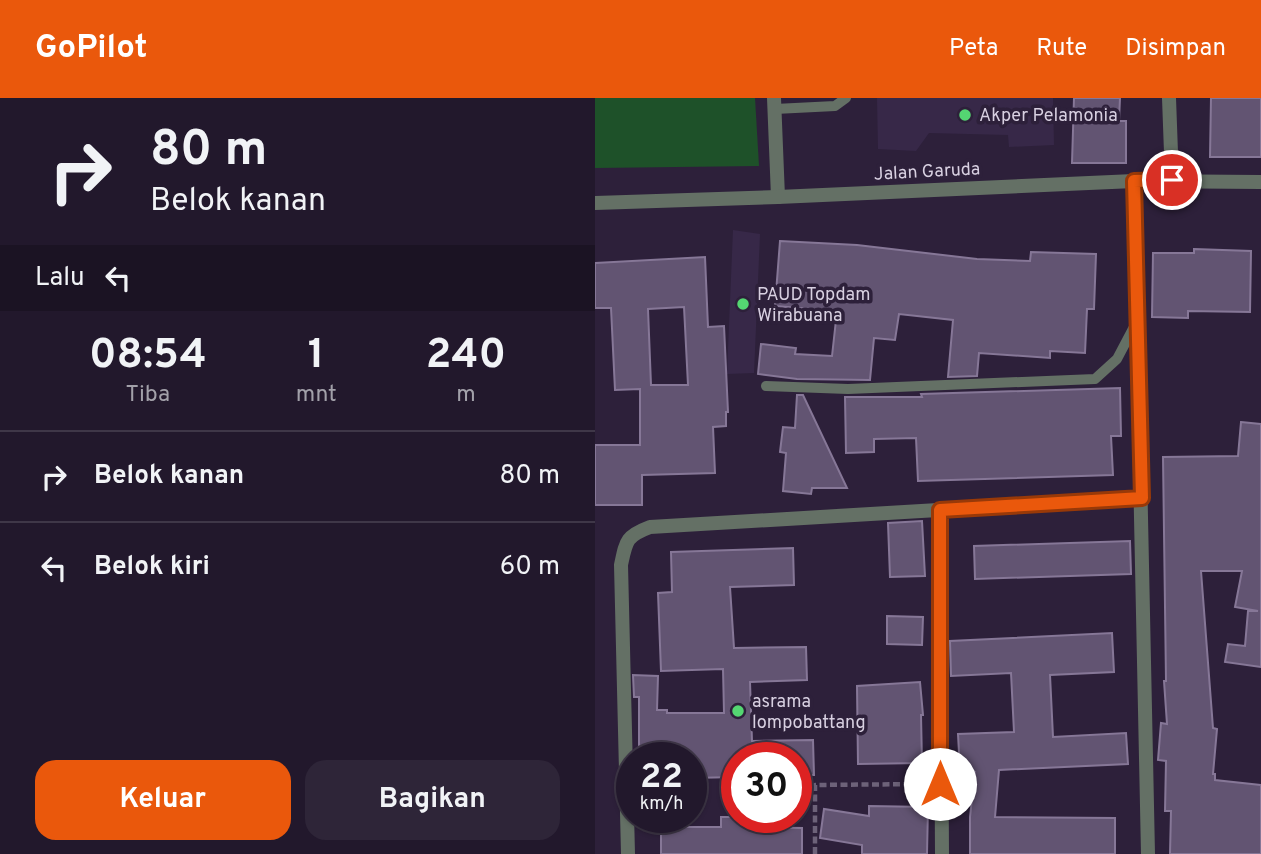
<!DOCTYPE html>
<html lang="id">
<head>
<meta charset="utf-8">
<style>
	body { margin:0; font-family:Overpass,sans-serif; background:#2e2538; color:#f1f3f6; height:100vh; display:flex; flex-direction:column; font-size:26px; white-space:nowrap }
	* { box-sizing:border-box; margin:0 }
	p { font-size:23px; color:#a2a0a9 }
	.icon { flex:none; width:38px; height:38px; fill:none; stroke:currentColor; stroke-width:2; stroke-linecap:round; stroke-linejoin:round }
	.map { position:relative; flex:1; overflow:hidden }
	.drawer { display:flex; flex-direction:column; background:#22182c; width:595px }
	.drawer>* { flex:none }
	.hud { background:#22182c; color:#f1f3f6; overflow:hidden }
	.speed { position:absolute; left:21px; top:644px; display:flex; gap:14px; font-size:35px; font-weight:700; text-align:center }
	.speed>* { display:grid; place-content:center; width:91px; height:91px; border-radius:50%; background:#22182c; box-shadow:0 2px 5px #0004,0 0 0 2px #3f3748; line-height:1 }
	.speed small { font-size:18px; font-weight:400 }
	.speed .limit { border:10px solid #d22; background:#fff; color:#111 }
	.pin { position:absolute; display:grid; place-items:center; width:60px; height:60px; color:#fff; margin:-30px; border:4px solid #fff; border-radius:50%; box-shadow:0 2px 7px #0007 }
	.me { position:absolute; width:77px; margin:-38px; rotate:0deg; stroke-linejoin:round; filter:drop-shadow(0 0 5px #0008) }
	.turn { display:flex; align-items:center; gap:24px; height:147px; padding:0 35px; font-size:32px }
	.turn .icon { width:91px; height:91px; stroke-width:2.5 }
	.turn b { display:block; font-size:49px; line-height:60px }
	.then { display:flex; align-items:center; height:66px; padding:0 35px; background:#0003; gap:14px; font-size:26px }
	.eta { display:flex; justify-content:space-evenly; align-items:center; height:119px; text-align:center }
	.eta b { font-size:42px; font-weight:700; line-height:49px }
	.primary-button { display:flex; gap:14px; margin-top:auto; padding:14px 35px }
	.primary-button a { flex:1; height:80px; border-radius:21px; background:#ea580c; color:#fff; font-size:28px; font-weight:700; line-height:80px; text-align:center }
	.primary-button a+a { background:#2e2538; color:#f1f3f6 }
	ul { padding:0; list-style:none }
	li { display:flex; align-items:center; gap:21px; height:91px; padding:0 35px; border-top:2px solid #3f3748 }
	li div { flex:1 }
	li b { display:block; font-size:26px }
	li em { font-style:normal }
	header { display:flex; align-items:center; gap:42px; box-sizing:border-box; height:98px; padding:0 35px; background:#ea580c; color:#fff }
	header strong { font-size:33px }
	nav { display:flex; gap:38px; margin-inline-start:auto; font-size:24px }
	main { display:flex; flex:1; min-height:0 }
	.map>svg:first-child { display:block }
</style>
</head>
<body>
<header>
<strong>GoPilot</strong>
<nav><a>Peta</a><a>Rute</a><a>Disimpan</a></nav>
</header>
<main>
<section class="drawer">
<div class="hud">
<div class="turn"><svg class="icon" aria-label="right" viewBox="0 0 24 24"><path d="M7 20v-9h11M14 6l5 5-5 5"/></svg><div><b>80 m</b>Belok kanan</div></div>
<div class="then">Lalu<svg class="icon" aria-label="left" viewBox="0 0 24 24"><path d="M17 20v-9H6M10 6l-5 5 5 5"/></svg></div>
</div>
<div class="eta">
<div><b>08:54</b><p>Tiba</p></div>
<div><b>1</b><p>mnt</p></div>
<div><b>240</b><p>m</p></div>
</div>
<ul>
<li><svg class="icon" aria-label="right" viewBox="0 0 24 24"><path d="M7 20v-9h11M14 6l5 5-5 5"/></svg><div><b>Belok kanan</b></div><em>80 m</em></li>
<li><svg class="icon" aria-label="left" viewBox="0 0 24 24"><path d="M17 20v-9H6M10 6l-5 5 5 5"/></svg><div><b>Belok kiri</b></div><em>60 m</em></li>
</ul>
<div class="primary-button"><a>Keluar</a><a>Bagikan</a></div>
</section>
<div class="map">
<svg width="666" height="756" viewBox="0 0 666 756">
	<rect width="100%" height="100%" fill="#2d203a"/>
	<g fill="#372848">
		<polygon points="282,0 458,0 459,47 414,49 413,37 334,35 321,53 283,51"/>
		<polygon points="138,132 165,136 159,275 132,276"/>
	</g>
	<polygon fill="#1e5129" points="0,0 160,0 164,68 0,70"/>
	<g fill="#625472" stroke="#867797" stroke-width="2" fill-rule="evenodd">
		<polygon points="479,0 525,0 524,23 531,23 531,65 477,65"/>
		<polygon points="616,0 666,0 666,59 615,59"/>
		<polygon points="185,143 262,147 382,161 435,163 436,154 501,156 499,211 492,211 490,255 455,253 455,260 384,255 382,278 353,279 358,222 304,216 300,242 279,240 275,282 202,281 163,276 166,246 201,250 200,256 237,258 242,213 180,208"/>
		<polygon points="599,151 656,153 655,214 593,213 593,220 557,219 558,155 599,155"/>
		<path d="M110,159l3,70 16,-1 4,86h-2v14l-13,1 2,46 -73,2v30h-47v-60h45v-56l-25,1 -4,-82h-16v-45zM89,209l4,78h-37l-3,-76z"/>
		<polygon points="525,290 526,338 516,338 518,377 323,383 321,340 279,341 279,354 251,355 250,299 327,299 326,296"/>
		<polygon points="202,297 208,297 252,390 217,390 216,396 188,393 191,355 185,354 188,329 200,330"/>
		<polygon points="646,324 666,326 666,569 630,564 633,546 650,548 653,513 663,513 640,509 647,473 606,473 618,630 622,631 618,676 620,676 620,682 666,687 666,756 575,756 576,713 570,713 571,663 563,662 566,625 572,626 569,583 571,583 568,359 643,358"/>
		<polygon points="327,423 330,478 295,479 293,425"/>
		<polygon points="535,443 536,476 380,481 379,448"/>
		<polygon points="198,450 199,487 135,489 139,550 211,549 212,582 155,584 157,643 218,642 219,677 201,677 201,660 142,660 142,679 96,680 96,660 72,660 71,644 60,644 59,660 44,660 44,599 39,599 38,577 63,578 62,612 72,612 72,615 129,615 128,571 66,573 63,495 77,494 76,454"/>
		<polygon points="292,518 328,519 327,547 292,546"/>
		<polygon points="517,535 519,574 455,577 458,639 531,635 533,666 404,672 400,719 520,720 520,756 375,756 375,719 380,674 365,674 363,636 419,634 416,575 356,578 355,543"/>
		<polygon points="325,584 328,617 326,617 327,665 263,666 262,588"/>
		<polygon points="274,708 333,709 332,756 267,756 267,747 225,740 229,711 274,718"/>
		<polygon points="126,719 154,719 154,729 207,730 207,756 66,756 66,729 126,729"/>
	</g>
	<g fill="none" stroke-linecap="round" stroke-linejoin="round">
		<polyline stroke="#6d6279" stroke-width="4.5" stroke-dasharray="7 3.5" stroke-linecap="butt" points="220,756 220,687 329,686"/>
		<g stroke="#647065" stroke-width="10">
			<polyline points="180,11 240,8 251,0"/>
			<polyline points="171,288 253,291 500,281 522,261 541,225"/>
		</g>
		<g stroke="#647065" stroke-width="14">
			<polyline points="179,0 183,99"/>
			<polyline points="574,0 577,82"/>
			<polyline points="539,83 553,756"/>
			<polyline points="0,105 183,99 539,83 666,84"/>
			<polyline points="345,412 347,756"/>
			<path d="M33,756l-7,-289c5,-24 5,-29 29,-38l492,-29"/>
		</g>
	</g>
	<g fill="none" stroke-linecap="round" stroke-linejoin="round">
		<defs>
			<polyline id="route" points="345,686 345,412 547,400 539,83 577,82"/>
		</defs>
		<use href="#route" stroke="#983908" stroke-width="18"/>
		<use href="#route" stroke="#ea580c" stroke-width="12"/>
	</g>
	<g fill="#54d672" stroke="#2d203a" stroke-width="2.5">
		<circle cx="370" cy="17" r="7"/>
		<circle cx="148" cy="206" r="7"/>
		<circle cx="143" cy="613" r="7"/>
	</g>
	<g text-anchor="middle" stroke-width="7" stroke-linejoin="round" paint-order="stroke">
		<g font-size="18" fill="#d8d0e1" stroke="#2d203a" text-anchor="start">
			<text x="384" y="23">Akper Pelamonia</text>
			<text x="162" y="202">PAUD Topdam<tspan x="162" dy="21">Wirabuana</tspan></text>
			<text x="157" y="609">asrama<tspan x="157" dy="21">lompobattang</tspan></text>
		</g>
		<g font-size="18" fill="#d8d0e1" stroke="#2d203a">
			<text transform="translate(332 73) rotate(-3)" y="6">Jalan Garuda</text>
		</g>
	</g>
</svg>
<div class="speed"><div>22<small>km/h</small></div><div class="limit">30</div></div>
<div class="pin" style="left:577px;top:82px;background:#d93025"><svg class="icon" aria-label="arrive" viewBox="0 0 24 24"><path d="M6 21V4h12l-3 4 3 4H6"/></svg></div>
<svg class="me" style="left:345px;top:686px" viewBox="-20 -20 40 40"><circle r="19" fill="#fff"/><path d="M0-13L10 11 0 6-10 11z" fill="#ea580c"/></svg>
</div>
</main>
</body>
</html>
